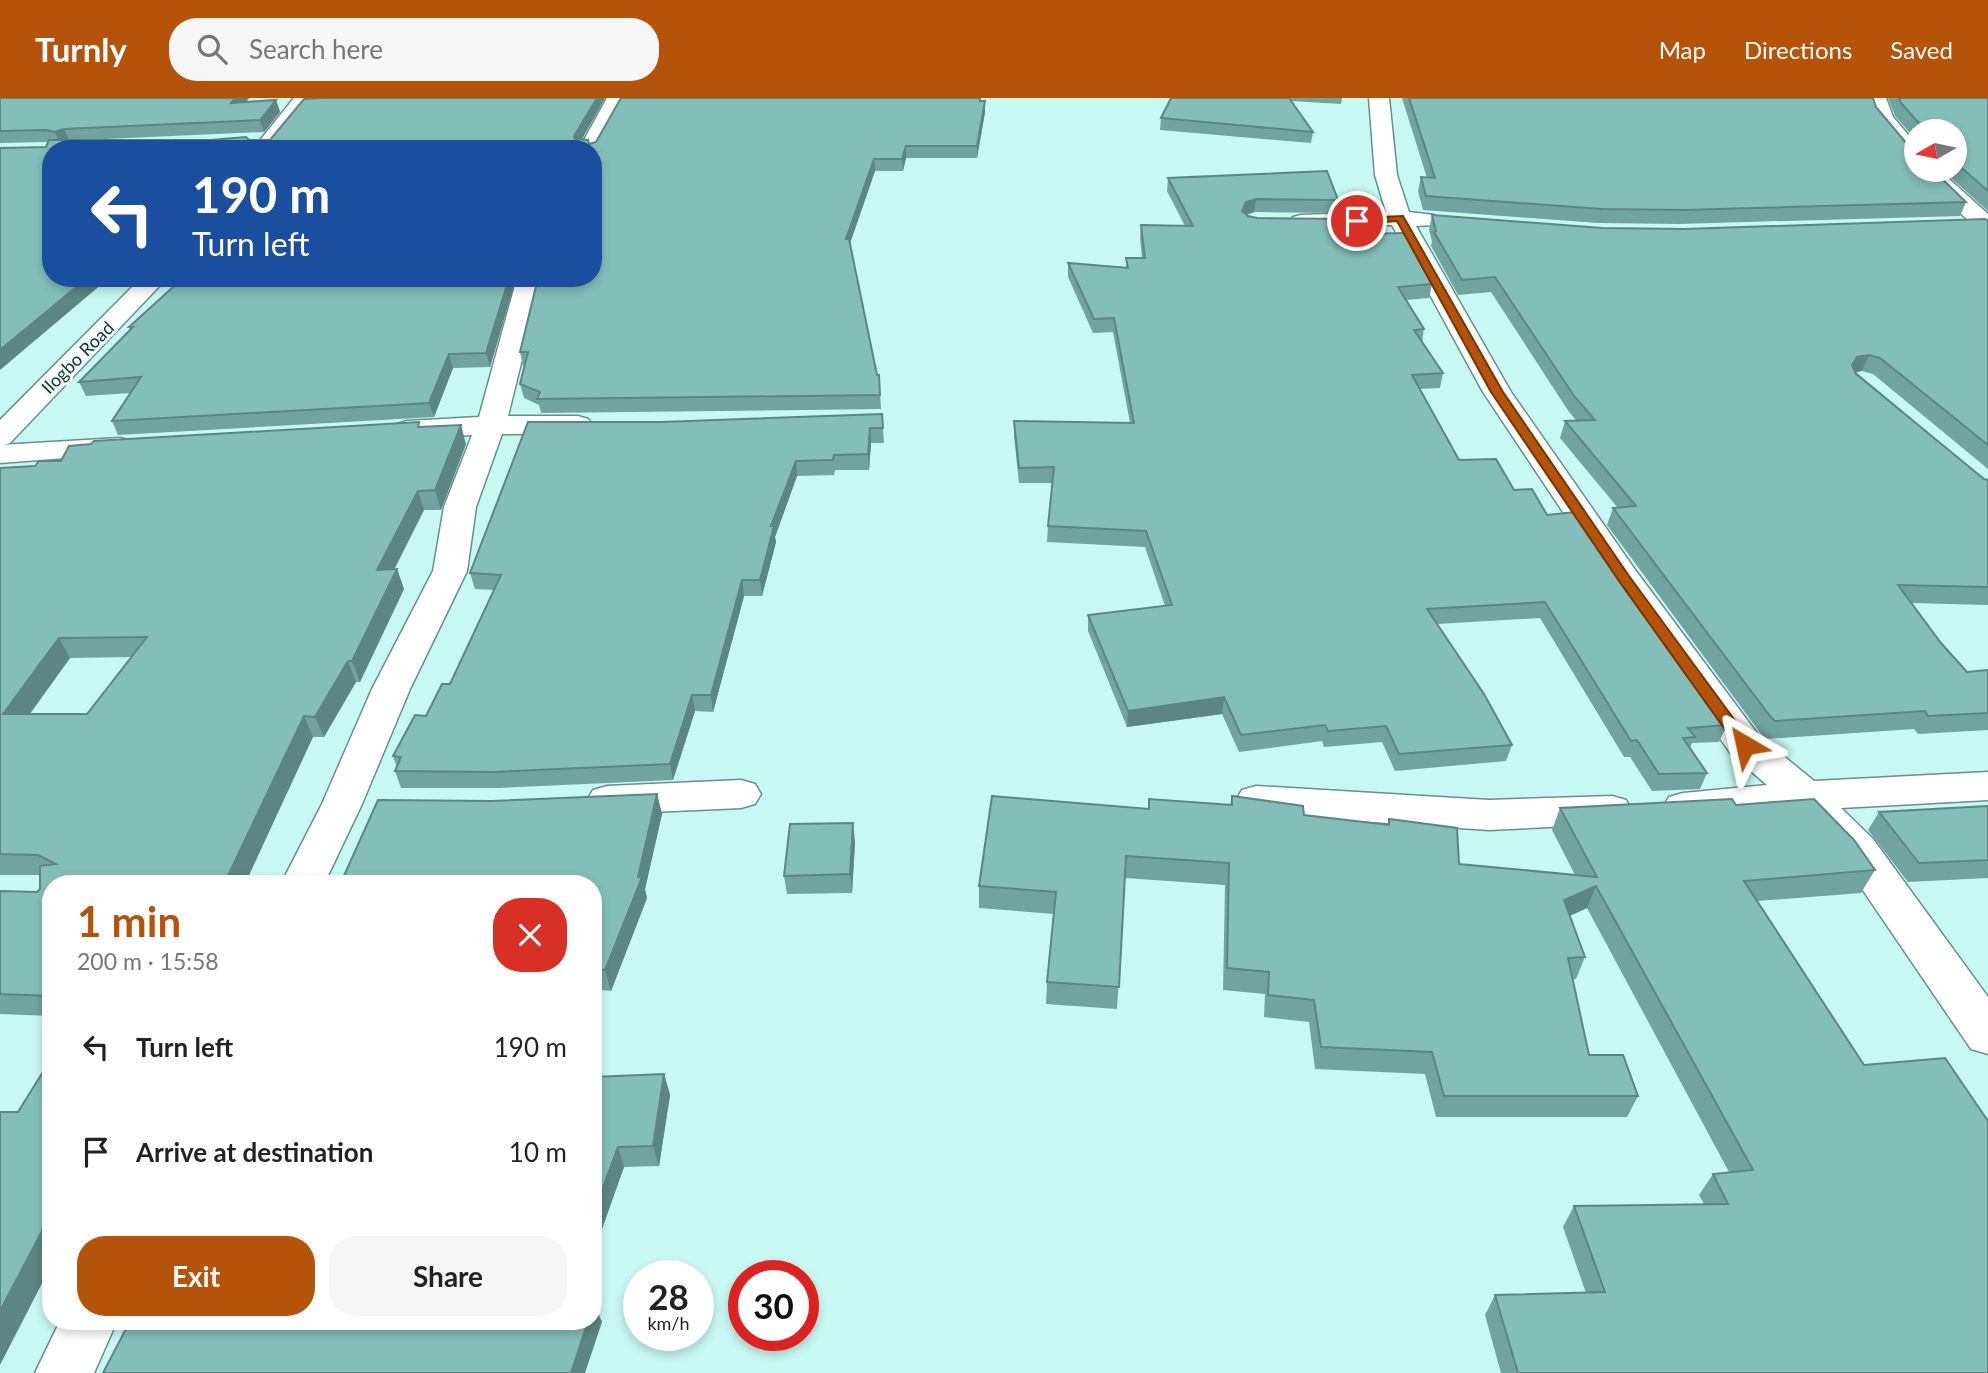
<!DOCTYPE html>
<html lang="en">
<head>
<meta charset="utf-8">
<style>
	body { margin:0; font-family:Lato,sans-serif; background:#f6f6f6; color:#222; height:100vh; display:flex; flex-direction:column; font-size:26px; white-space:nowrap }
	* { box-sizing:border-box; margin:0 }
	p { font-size:23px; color:#767676 }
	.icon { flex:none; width:38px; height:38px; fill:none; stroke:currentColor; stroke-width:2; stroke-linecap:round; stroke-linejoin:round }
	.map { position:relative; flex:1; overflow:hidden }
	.side { position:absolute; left:42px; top:777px; width:560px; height:455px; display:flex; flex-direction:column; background:#fff; border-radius:28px; box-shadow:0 4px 10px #0003 }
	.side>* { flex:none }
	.top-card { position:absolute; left:42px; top:42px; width:560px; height:147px; border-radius:28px; box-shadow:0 4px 10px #0003; background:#1a4fa0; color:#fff; overflow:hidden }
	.needle { width:46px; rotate:261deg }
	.fabs { position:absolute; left:1904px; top:21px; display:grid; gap:14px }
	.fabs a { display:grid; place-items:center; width:63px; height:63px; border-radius:50%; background:#fff; box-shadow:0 4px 10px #0003; font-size:35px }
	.speed { position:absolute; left:623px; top:1162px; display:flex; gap:14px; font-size:35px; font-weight:700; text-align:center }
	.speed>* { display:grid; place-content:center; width:91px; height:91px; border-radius:50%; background:#fff; box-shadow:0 4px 10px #0003; line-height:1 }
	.speed small { font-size:18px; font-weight:400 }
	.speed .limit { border:10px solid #d22; background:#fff; color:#111 }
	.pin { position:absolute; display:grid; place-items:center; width:60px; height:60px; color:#fff; margin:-30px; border:4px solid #fff; border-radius:50%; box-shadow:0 2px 7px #0007 }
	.me { position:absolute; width:77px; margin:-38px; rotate:324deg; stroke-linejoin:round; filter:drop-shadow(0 0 5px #0008) }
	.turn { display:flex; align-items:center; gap:24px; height:147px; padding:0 35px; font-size:32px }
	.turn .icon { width:91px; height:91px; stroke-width:2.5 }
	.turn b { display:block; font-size:49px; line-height:60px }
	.round { display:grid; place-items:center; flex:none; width:74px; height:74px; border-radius:28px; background:#f6f6f6 }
	.headline { display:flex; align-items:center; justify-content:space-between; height:119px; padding:0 35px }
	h1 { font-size:42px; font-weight:700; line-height:52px; color:#b45309 }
	.cta { display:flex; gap:14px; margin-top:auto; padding:14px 35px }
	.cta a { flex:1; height:80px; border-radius:28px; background:#b45309; color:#fff; font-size:28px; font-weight:700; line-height:80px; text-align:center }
	.cta a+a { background:#f6f6f6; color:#222 }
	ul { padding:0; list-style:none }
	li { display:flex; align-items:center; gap:21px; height:105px; padding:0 35px }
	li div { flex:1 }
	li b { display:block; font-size:26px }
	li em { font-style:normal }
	header { display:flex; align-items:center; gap:42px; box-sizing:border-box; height:98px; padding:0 35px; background:#b45309; color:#fff }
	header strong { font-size:33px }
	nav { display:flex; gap:38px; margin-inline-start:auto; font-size:24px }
	.search { width:490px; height:63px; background:#f6f6f6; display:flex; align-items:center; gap:18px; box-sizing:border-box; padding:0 24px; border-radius:28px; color:#767676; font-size:26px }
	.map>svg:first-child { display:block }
</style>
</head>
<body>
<header>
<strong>Turnly</strong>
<div class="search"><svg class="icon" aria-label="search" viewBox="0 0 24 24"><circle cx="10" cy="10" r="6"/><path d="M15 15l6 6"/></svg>Search here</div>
<nav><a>Map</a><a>Directions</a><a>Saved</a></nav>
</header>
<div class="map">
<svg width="1988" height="1275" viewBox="0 0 1988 1275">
	<rect width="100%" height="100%" fill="#c8f8f2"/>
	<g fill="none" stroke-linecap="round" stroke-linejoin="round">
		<defs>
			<g id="minor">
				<polygon points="607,0 627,0 596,55 593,56 593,51 579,51"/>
				<polygon points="1369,0 1389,0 1397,77 1409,114 1434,117 1438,122 1434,127 1416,128 1511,294 1636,473 1759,638 1814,683 1988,674 1988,702 1841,710 1873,741 1988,899 1988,956 1971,951 1843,763 1796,713 1683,723 1669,719 1663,709 1669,699 1683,695 1767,687 1731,656 1607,480 1483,294 1392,127 1301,131 1293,129 1289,124 1293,119 1301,117 1386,114 1375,77"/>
				<polygon points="517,180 542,180 508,318 578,318 588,321 593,327 588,333 578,336 502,336 476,409 467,473 410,591 362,706 324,786 281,786 322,706 372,591 433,473 444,409 472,337 407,341 397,338 392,332 397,326 407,323 479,319"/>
				<polygon points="120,340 131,343 135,349 131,355 0,365 0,347"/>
				<polygon points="741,682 755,686 761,696 755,706 741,710 607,716 593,712 587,702 593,692 607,688"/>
				<polygon points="1256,688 1489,702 1612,698 1626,702 1632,712 1626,722 1612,726 1489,732 1256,716 1242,712 1236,702 1242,692"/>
				<polygon points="60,1223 117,1223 94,1275 35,1275"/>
			</g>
			<g id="major">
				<polygon points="294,0 314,0 274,51 253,51"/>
				<polygon points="1866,0 1886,0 1893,19 1916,46 1916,61 1905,60 1873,21"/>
				<polygon points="1916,72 1939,72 1988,116 1988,136 1980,134"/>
				<polygon points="141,180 167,180 10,345 0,348 0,322"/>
			</g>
		</defs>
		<use href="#minor" stroke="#64918b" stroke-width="3"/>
		<use href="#major" stroke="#64918b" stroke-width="3"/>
		<use href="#minor" fill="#fff" fill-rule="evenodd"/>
		<use href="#major" fill="#fff" fill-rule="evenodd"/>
	</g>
	<g fill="#71a49e" fill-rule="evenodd">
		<polygon points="0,0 249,0 246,4 276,2 280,14 264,34 83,42 270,42 605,0 582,41 589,46 981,3 985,14 977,60 906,60 903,73 875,73 850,145 877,277 879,277 881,311 541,315 539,307 524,300 520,286 524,268 523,268 520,254 593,51 51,51 46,49 48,44 0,45"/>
		<polygon points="1171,0 1342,0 1341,6 1291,3 1313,34 1311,45 1160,32 1161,20"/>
		<polygon points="1402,0 1873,0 1876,9 1916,72 1966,104 1960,118 1679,126 1598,125 1423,112 1418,93 1421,79 1427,80"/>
		<polygon points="1888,0 1988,0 1988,113 1942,72 1955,72 1955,33 1916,33 1916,42 1895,18"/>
		<polygon points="1168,80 1338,102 1336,115 1254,114 1247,117 1248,118 1257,120 1360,136 1432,186 1429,200 1406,202 1424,231 1422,244 1443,275 1440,290 1420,291 1459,362 1514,392 1547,417 1727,627 1719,644 1692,645 1690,650 1707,675 1700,691 1652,693 1630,659 1624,659 1540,520 1437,526 1512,647 1506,663 1395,673 1382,644 1324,649 1322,643 1239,654 1222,616 1127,629 1088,533 1088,517 1165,508 1145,449 1047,444 1048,428 1052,385 1019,385 1014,338 1014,323 1130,325 1113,234 1093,235 1068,179 1068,165 1126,169 1126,160 1142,160 1140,140 1141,127 1185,128 1167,93"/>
		<polygon points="1432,117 1602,130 1684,131 1988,122 1988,371 1873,276 1862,273 1856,274 1984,381 1988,382 1988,507 1911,505 1941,545 1967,574 1988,572 1988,632 1918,636 1914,631 1766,641 1761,636 1607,427 1613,410 1618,410 1560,340 1565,323 1577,323 1569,314 1491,194 1458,197 1431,148 1432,143 1429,132"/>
		<polygon points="183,180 516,180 490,269 453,270 434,319 118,337 112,323 131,295 86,298 79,284 130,232 129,229"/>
		<polygon points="882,316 884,345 871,345 869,372 835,372 834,377 797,378 775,439 776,444 762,498 744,498 713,614 695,613 673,682 499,690 401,690 395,673 397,669 393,658 450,586 494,492 475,491 470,475 661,324"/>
		<path d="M420,329l46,17 -25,66h-17l-30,59h3l7,20 -44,93h-4l-32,55h-11l-262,147v132l-51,-2v-123l37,1 3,-3v-14h-40v-407l35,-2 26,-5zM131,559l-44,57h-57l40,-56z"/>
		<polygon points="657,696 662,716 645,791 647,800 611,893 593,891 593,786 343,780 492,703"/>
		<polygon points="1232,698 1304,717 1387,727 1389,721 1459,766 1575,777 1552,732 1560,710 1736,707 1875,772 1861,795 1757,803 1988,1275 1501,1275 1485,1217 1495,1197 1586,1195 1563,1129 1574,1108 1704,1106 1699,1097 1713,1076 1729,1074 1587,810 1570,818 1585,859 1576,881 1572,881 1589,957 1638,998 1627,1019 1436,1019 1425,976 1315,971 1309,924 1264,919 1265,896 1223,892 1225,787 1125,780 1117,911 1046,906 1047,884 1054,816 979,810 979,788 1148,711 1149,701 1230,707"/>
		<polygon points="1988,708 1988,780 1908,784 1868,732 1879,714"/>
		<polygon points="855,744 852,795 787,796 784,778"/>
		<polygon points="664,976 670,997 659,1068 624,1069 593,1156 593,979"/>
	</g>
	<g fill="#5c8681">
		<polygon points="235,0 249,0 235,16 231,5"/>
		<polygon points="597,0 605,0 577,50 574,38"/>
		<polygon points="276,2 280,14 264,34 260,22"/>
		<polygon points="985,3 985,14 977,60 977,48"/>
		<polygon points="64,31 69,42 60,46 55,34"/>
		<polygon points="906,48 906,60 903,73 902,61"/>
		<polygon points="874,61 875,73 847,154 846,141"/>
		<polygon points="1256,101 1254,114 1245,117 1242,113 1246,104"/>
		<polygon points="87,180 109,180 0,272 0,252"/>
		<polygon points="509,180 516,180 490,269 486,255"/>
		<polygon points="449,256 453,270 434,319 429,305"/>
		<polygon points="1869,257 1862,273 1850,275 1852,267 1857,259"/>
		<polygon points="461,327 466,346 441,412 435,392"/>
		<polygon points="870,330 871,345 869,372 868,356"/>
		<polygon points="796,363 797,378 775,439 776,444 762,498 760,482 771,428"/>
		<polygon points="418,393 424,412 384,492 377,472"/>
		<polygon points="397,471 404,491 360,584 352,563"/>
		<polygon points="742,482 744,498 713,614 711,597"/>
		<polygon points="59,540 70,560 15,636 3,616"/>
		<polygon points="348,563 356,584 324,639 315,619"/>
		<polygon points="692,597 695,613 673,682 670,666"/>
		<polygon points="1224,599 1222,616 1127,629 1128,613"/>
		<polygon points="304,618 313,639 245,786 224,786"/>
		<polygon points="657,696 662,716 645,791 647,800 611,893 605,872 638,779"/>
		<polygon points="853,725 855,744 852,795 850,776"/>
		<polygon points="1596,788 1587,810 1555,824 1564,802"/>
		<polygon points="664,976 670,997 659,1068 653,1048"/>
		<polygon points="618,1049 624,1069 593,1156 593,1116"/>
		<polygon points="51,1116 51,1168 0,1267 0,1213"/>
		<polygon points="594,1205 602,1224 585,1275 571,1275 588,1223 593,1223 593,1209"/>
	</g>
	<g fill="#83bfb8" stroke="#5c8681" stroke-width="2" fill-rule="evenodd">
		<polygon points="0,0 235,0 231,5 276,2 260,22 64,31 55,34 46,32 0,33"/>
		<polygon points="322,0 597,0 574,38 575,41 588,42 589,46 596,44 621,0 980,0 980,3 985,3 977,48 906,48 902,61 874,61 846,141 849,141 877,277 879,277 880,297 537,301 540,294 520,286 528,254 520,254 538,180 593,180 593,51 51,51 51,180 87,180 0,252 0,50 46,49 49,42 211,42 246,39 249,42 270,42 304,1"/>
		<polygon points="1171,0 1289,0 1313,34 1161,20"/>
		<polygon points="1409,0 1873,0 1876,9 1912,52 1916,52 1916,72 1933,72 1966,104 1684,112 1602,111 1426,98 1421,79 1435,80"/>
		<polygon points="1899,0 1988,0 1988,93 1955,64 1955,33 1924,33 1924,31 1901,5"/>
		<polygon points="1327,73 1338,102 1256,101 1246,104 1242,113 1248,118 1257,120 1352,121 1360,136 1404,135 1432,186 1398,189 1424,231 1414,232 1443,275 1412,277 1459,362 1496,361 1514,392 1532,391 1547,417 1575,414 1727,627 1688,630 1695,639 1683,640 1707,675 1659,676 1637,642 1631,643 1545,504 1427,511 1484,596 1512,647 1399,656 1386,628 1328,633 1325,627 1241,637 1224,599 1128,613 1088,517 1172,507 1146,433 1048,428 1054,369 1019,370 1014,323 1134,325 1114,220 1094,221 1068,165 1128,170 1126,160 1145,160 1141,127 1193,128 1168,80"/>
		<polygon points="1432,117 1602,130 1684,131 1985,121 1988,122 1988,347 1880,260 1869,257 1857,259 1852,267 1856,276 1984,381 1988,382 1988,489 1898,487 1941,545 1967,574 1988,572 1988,615 1928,618 1925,613 1775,623 1770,618 1613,410 1636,408 1565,323 1595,322 1574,298 1495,179 1462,182 1434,134 1436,133"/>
		<polygon points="183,180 509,180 486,255 449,256 429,305 112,323 141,279 79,284 133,229 129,229"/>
		<polygon points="882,316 883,330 870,330 868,356 834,357 833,362 796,363 771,428 774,428 760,482 742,482 711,597 692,597 670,666 494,674 395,673 401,659 393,658 415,617 426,618 442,586 450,586 501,477 470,475 528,324 661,324"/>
		<path d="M419,324l-1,5 43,-2 -26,65 -17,1 -41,79 20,-1 -45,92h-4l-33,56 -11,-1 -80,168h-173v112l-51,-2v-103l37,1 3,-3v-23l16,-2 -18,-9 -38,-1v-386l35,-2 4,-5h22l8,-15 22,-2 3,-3zM147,539l-60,77h-84l56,-76z"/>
		<polygon points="657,696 638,779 642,779 605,872 593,871 593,786 327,786 330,780 343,780 378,702 492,703"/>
		<polygon points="992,698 1149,711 1149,701 1232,707 1232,698 1303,708 1304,717 1389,727 1389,721 1457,730 1459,766 1597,779 1560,710 1732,701 1736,707 1814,701 1854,742 1875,772 1744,783 1864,967 1945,960 1988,1023 1988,1275 1518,1275 1495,1197 1605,1194 1574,1108 1728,1106 1713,1076 1753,1072 1596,788 1564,802 1585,859 1568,860 1589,957 1623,957 1638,998 1444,998 1432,954 1321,949 1314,902 1268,897 1269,874 1227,870 1229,765 1126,758 1119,889 1047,884 1056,794 979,788"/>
		<polygon points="1988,708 1988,762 1919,765 1879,714"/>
		<polygon points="853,725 850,776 784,778 790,726"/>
		<polygon points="51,961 51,1116 0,1213 0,1014 18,1014"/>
		<polygon points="664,976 653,1048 618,1049 593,1116 593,979"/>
		<polygon points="130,1223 588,1223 571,1275 103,1275"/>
	</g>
	<polygon fill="#b45309" stroke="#753606" stroke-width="2" points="1403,118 1503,294 1629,478 1750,643 1753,647 1750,651 1739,651 1619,483 1491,294 1397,123 1357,126 1352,123 1357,120"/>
	<g text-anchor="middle" stroke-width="6" stroke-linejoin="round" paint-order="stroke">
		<g font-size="18" fill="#1c2f2c" stroke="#ecfffc">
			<text transform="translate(78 260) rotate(-45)" y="6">Ilogbo Road</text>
		</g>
	</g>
</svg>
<div class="fabs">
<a><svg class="needle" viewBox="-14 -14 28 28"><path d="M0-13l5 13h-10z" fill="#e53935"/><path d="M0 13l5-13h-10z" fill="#767676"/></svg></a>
</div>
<div class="speed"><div>28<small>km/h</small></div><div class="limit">30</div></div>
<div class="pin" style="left:1357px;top:123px;background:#d93025"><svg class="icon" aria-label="arrive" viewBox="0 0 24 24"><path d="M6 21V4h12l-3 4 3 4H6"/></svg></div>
<svg class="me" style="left:1745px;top:647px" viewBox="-20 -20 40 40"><path d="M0-17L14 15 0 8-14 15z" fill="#b45309" stroke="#fff" stroke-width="4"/></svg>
<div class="top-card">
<div class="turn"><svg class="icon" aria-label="left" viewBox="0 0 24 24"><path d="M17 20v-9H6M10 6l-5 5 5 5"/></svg><div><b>190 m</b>Turn left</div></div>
</div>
<section class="side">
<div class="headline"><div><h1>1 min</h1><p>200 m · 15:58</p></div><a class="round" style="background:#d93025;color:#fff"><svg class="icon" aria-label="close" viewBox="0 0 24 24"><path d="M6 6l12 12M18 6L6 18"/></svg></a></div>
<ul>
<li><svg class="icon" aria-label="left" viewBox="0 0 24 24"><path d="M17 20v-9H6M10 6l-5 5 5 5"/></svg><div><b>Turn left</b></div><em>190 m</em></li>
<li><svg class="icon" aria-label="arrive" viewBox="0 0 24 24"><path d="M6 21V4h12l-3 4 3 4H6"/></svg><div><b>Arrive at destination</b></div><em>10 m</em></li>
</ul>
<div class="cta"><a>Exit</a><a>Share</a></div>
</section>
</div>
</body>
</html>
